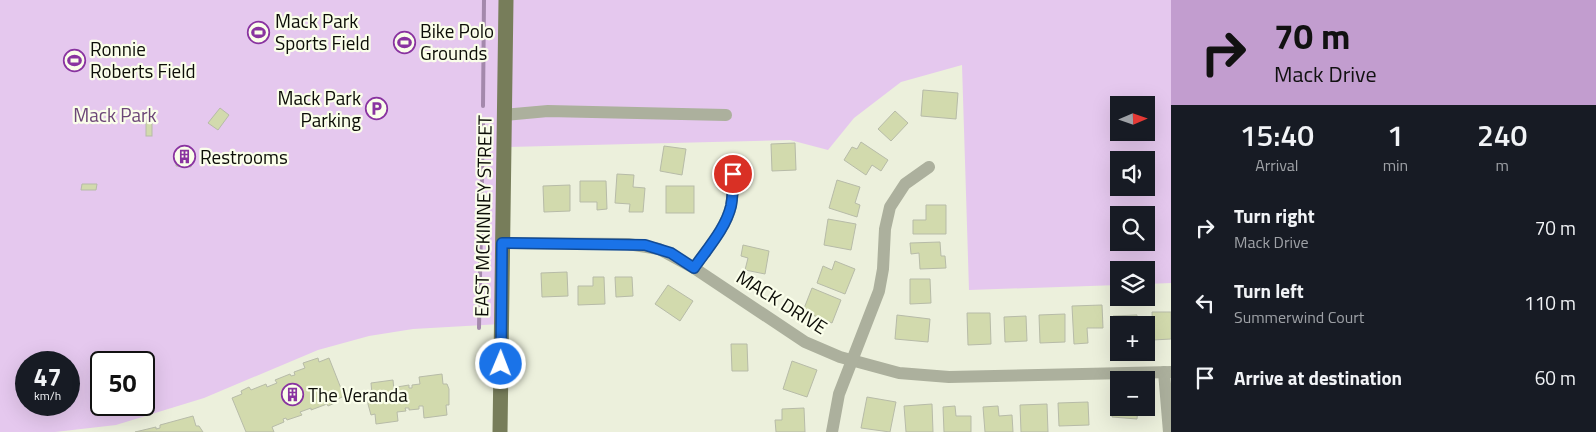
<!DOCTYPE html>
<html lang="en">
<head>
<meta charset="utf-8">
<style>
	body { margin:0; font-family:"Titillium Web",sans-serif; background:#242831; color:#f1f3f6; height:100vh; display:flex; flex-direction:column; font-size:19px; white-space:nowrap }
	* { box-sizing:border-box; margin:0 }
	p { font-size:16px; color:#9ea1a6 }
	.icon { flex:none; width:28px; height:28px; fill:none; stroke:currentColor; stroke-width:2; stroke-linecap:round; stroke-linejoin:round }
	.map { position:relative; flex:1; overflow:hidden }
	.details { display:flex; flex-direction:column; background:#171b24; width:425px }
	.details>* { flex:none }
	.banner { background:#c29dcf; color:#111; overflow:hidden }
	.needle { width:32px; rotate:88deg }
	.controls { position:absolute; left:1110px; top:96px; display:grid; gap:10px }
	.controls a { display:grid; place-items:center; width:45px; height:45px; border-radius:0px; background:#171b24; box-shadow:0 5px 20px #0002; font-size:25px }
	.speed { position:absolute; left:15px; top:351px; display:flex; gap:10px; font-size:25px; font-weight:700; text-align:center }
	.speed>* { display:grid; place-content:center; width:65px; height:65px; border-radius:50%; background:#171b24; box-shadow:0 5px 20px #0002; line-height:1 }
	.speed small { font-size:12px; font-weight:400 }
	.speed .limit { border:2px solid #111; border-radius:8px; background:#fff; color:#111 }
	.pin { position:absolute; display:grid; place-items:center; width:42px; height:42px; color:#fff; margin:-21px; border:2px solid #fff; border-radius:50%; box-shadow:0 1px 5px #0007 }
	.me { position:absolute; width:55px; margin:-28px; rotate:1deg; stroke-linejoin:round; filter:drop-shadow(0 0 4px #0008) }
	.turn { display:flex; align-items:center; gap:18px; height:105px; padding:0 20px; font-size:22px }
	.turn .icon { width:65px; height:65px; stroke-width:2.5 }
	.turn b { display:block; font-size:35px; line-height:42px }
	.eta { display:flex; justify-content:space-evenly; align-items:center; height:85px; text-align:center }
	.eta b { font-size:30px; font-weight:600; line-height:35px }
	ul { padding:0; list-style:none }
	li { display:flex; align-items:center; gap:15px; height:75px; padding:0 20px }
	li div { flex:1 }
	li b { display:block; font-size:19px }
	li em { font-style:normal }
	main { display:flex; flex:1; min-height:0 }
	.map>svg:first-child { display:block }
</style>
</head>
<body>
<main>
<div class="map">
<svg width="1171" height="432" viewBox="0 0 1171 432">
	<rect width="100%" height="100%" fill="#ecf0dc"/>
	<path fill="#e5c8ee" fill-rule="evenodd" d="M0,0h1171v283l-25,1v-14h-27v15l-150,5 -7,-225 -61,17 -47,36 -26,32 -38,-10 -287,7 -2,177 -88,5 -44,7 -51,14 -114,48 -88,27 -61,7h-55zM1119,105h27v27h-27zM1119,160h27v28h-27zM1119,215h27v27h-27zM26,362h43v43h-43zM101,362h43v43h-43z"/>
	<g fill="none" stroke-linecap="round" stroke-linejoin="round">
		<g stroke="#a489ac" stroke-width="4">
			<polyline points="483,106 484,0"/>
			<polyline points="479,328 483,123"/>
		</g>
	</g>
	<g fill="#d2daad" stroke="#b7bba8">
		<polygon points="923,90 958,93 956,119 921,116"/>
		<polygon points="220,108 229,115 218,130 208,123"/>
		<polygon points="895,111 908,123 891,141 878,129"/>
		<rect x="146" y="121" width="6" height="15"/>
		<polygon points="861,142 888,160 881,171 872,165 866,175 844,160 852,147 857,149"/>
		<polygon points="795,143 796,170 772,171 771,144"/>
		<polygon points="664,146 686,149 682,175 660,171"/>
		<polygon points="177,150 192,151 191,167 176,166"/>
		<polygon points="617,174 634,175 633,187 645,188 643,212 629,212 630,204 615,203"/>
		<polygon points="837,180 860,187 855,203 860,205 857,217 829,208"/>
		<polygon points="580,181 606,181 607,209 597,210 597,202 580,202"/>
		<polygon points="82,184 97,184 96,190 81,190"/>
		<polygon points="570,185 570,211 544,212 543,186"/>
		<rect x="666" y="186" width="28" height="27"/>
		<polygon points="926,205 946,205 946,234 913,234 913,220 926,220"/>
		<polygon points="828,219 856,224 851,250 824,245"/>
		<polygon points="940,242 941,256 945,256 946,268 920,269 919,253 911,254 910,243"/>
		<polygon points="743,245 769,251 765,274 745,270 748,258 741,256"/>
		<polygon points="835,261 855,269 845,294 817,283 823,266 832,270"/>
		<polygon points="567,272 568,296 542,297 541,273"/>
		<polygon points="593,277 604,277 605,304 578,305 578,286 593,286"/>
		<polygon points="615,277 632,277 633,296 616,297"/>
		<polygon points="910,279 930,279 931,303 910,304"/>
		<polygon points="668,285 693,301 680,321 655,304"/>
		<polygon points="812,288 841,300 832,323 803,311"/>
		<polygon points="1102,305 1103,328 1087,328 1088,343 1074,344 1072,306"/>
		<polygon points="1152,312 1171,312 1171,339 1153,340"/>
		<polygon points="967,313 990,313 991,344 968,345"/>
		<polygon points="1065,314 1065,342 1040,343 1039,315"/>
		<polygon points="897,315 930,319 928,342 895,339"/>
		<polygon points="1137,315 1137,325 1119,325 1119,340 1113,340 1113,316"/>
		<polygon points="1026,316 1027,341 1005,342 1004,317"/>
		<polygon points="731,344 747,344 748,371 732,371"/>
		<polygon points="318,358 319,362 329,358 344,396 334,401 335,403 328,406 327,404 311,410 311,408 300,412 302,415 287,420 286,418 283,419 284,422 272,427 274,432 246,432 232,398 242,394 241,391 249,387 251,390 266,384 267,387 277,383 275,380 290,374 291,376 295,375 294,372 305,368 303,363"/>
		<polygon points="792,361 817,370 807,397 783,389"/>
		<polygon points="442,374 443,384 447,384 449,389 449,405 446,405 447,415 424,418 423,406 419,406 419,409 409,410 409,408 405,408 406,411 397,412 398,421 376,424 375,414 371,415 368,404 368,394 372,394 371,383 393,380 394,390 398,390 397,387 409,385 409,388 412,388 412,385 420,384 419,377"/>
		<polygon points="867,397 896,402 890,432 861,428"/>
		<polygon points="1113,401 1119,402 1119,408 1138,408 1137,419 1112,417"/>
		<polygon points="1088,402 1089,425 1059,426 1058,403"/>
		<polygon points="932,404 933,432 906,432 904,406"/>
		<polygon points="1047,404 1048,432 1021,432 1020,405"/>
		<polygon points="955,406 956,416 971,416 971,432 944,432 943,407"/>
		<polygon points="998,406 999,416 1012,415 1013,432 985,432 983,407"/>
		<polygon points="804,408 805,432 776,432 775,420 782,420 782,409"/>
		<polygon points="193,416 196,426 199,426 203,432 135,432 156,427 156,429 160,428 160,425"/>
	</g>
	<g fill="none" stroke-linecap="round" stroke-linejoin="round">
		<g stroke="#acb09d" stroke-width="12">
			<polyline points="504,115 548,111 726,115"/>
			<polyline points="502,243 628,244 659,249 694,268 805,342 840,357 899,373 949,377 1171,372"/>
			<path d="M694,268c13,-19 32,-40 37,-62 2,-10 2,-22 2,-32"/>
			<polyline points="1164,372 1169,432"/>
			<polyline points="832,432 839,394 879,291 883,269 885,229 890,207 905,184 929,167"/>
		</g>
		<polyline stroke="#777d5a" stroke-width="15" points="500,432 506,0"/>
	</g>
	<g fill="none" stroke-linecap="round" stroke-linejoin="round">
		<defs>
			<path id="route" d="M501,364l1,-121 143,2 26,8 23,15c13,-19 32,-40 37,-62 2,-10 2,-22 2,-32"/>
		</defs>
		<use href="#route" stroke="#114b97" stroke-width="12"/>
		<use href="#route" stroke="#1a73e8" stroke-width="9"/>
	</g>
	<defs>
		<symbol id="stadium-ring" viewBox="-11 -11 22 22"><circle r="9.5" fill="#fafeea" stroke="#8933a0" stroke-width="1.5"/><path d="M0-5a6.5 5 0 1 0 0 10a6.5 5 0 1 0 0-10ZM-3.5-1.8h7v3.6h-7Z" fill="#8933a0"/></symbol>
		<symbol id="parking-ring" viewBox="-11 -11 22 22"><circle r="9.5" fill="#fafeea" stroke="#8933a0" stroke-width="1.5"/><path d="M-3.5-5.5H1a3.5 3.5 0 0 1 0 7H-1V5.5H-3.5ZM-1-3.4V-.6H.8a1.4 1.4 0 0 0 0-2.8Z" fill="#8933a0"/></symbol>
		<symbol id="building-ring" viewBox="-11 -11 22 22"><circle r="9.5" fill="#fafeea" stroke="#8933a0" stroke-width="1.5"/><path d="M-4-6H4V6H1V3H-1V6H-4ZM-2.5-4.3h1.7v1.8h-1.7ZM.8-4.3h1.7v1.8H.8ZM-2.5-1h1.7V.8h-1.7ZM.8-1h1.7V.8H.8Z" fill="#8933a0"/></symbol>
	</defs>
	<g fill-rule="evenodd">
		<use href="#stadium-ring" x="246" y="20" width="25" height="25"/>
		<use href="#stadium-ring" x="392" y="30" width="25" height="25"/>
		<use href="#stadium-ring" x="62" y="48" width="25" height="25"/>
		<use href="#parking-ring" x="364" y="96" width="25" height="25"/>
		<use href="#building-ring" x="172" y="144" width="25" height="25"/>
		<use href="#building-ring" x="280" y="382" width="25" height="25"/>
	</g>
	<g text-anchor="middle" stroke-width="4.5" stroke-linejoin="round" paint-order="stroke">
		<g font-size="19" fill="#0c0d07" stroke="#fafeea" text-anchor="start">
			<text x="275" y="28">Mack Park<tspan x="275" dy="22">Sports Field</tspan></text>
			<text x="420" y="38">Bike Polo<tspan x="420" dy="22">Grounds</tspan></text>
			<text x="90" y="56">Ronnie<tspan x="90" dy="22">Roberts Field</tspan></text>
			<text x="361" y="105" text-anchor="end">Mack Park<tspan x="361" dy="22">Parking</tspan></text>
			<text x="200" y="164">Restrooms</text>
			<text x="308" y="402">The Veranda</text>
		</g>
		<g font-size="19" fill="#6c4677" stroke="#fafeea">
			<text x="115" y="122">Mack Park</text>
		</g>
		<g font-size="19" fill="#0c0d07" stroke="#fafeea">
			<text transform="translate(483 216) rotate(-89)" y="7">EAST MCKINNEY STREET</text>
			<text transform="translate(782 302) rotate(32)" y="7">MACK DRIVE</text>
		</g>
	</g>
</svg>
<div class="controls">
<a><svg class="needle" viewBox="-14 -14 28 28"><path d="M0-13l5 13h-10z" fill="#e53935"/><path d="M0 13l5-13h-10z" fill="#9ea1a6"/></svg></a>
<a><svg class="icon" aria-label="sound" viewBox="0 0 24 24"><path d="M4 9h4l5-4v14l-5-4H4zM17 9q2 3 0 6"/></svg></a>
<a><svg class="icon" aria-label="search" viewBox="0 0 24 24"><circle cx="10" cy="10" r="6"/><path d="M15 15l6 6"/></svg></a>
<a><svg class="icon" aria-label="layers" viewBox="0 0 24 24"><path d="M12 4l9 5-9 5-9-5zM3 14l9 5 9-5"/></svg></a>
<a>+</a>
<a>−</a>
</div>
<div class="speed"><div>47<small>km/h</small></div><div class="limit">50</div></div>
<div class="pin" style="left:733px;top:174px;background:#d93025"><svg class="icon" aria-label="arrive" viewBox="0 0 24 24"><path d="M6 21V4h12l-3 4 3 4H6"/></svg></div>
<svg class="me" style="left:501px;top:364px" viewBox="-20 -20 40 40"><circle r="17" fill="#1a73e8" stroke="#fff" stroke-width="3"/><path d="M0-11L8 9 0 5-8 9z" fill="#fff"/></svg>
</div>
<section class="details">
<div class="banner">
<div class="turn"><svg class="icon" aria-label="right" viewBox="0 0 24 24"><path d="M7 20v-9h11M14 6l5 5-5 5"/></svg><div><b>70 m</b>Mack Drive</div></div>
</div>
<div class="eta">
<div><b>15:40</b><p>Arrival</p></div>
<div><b>1</b><p>min</p></div>
<div><b>240</b><p>m</p></div>
</div>
<ul>
<li><svg class="icon" aria-label="right" viewBox="0 0 24 24"><path d="M7 20v-9h11M14 6l5 5-5 5"/></svg><div><b>Turn right</b><p>Mack Drive</p></div><em>70 m</em></li>
<li><svg class="icon" aria-label="left" viewBox="0 0 24 24"><path d="M17 20v-9H6M10 6l-5 5 5 5"/></svg><div><b>Turn left</b><p>Summerwind Court</p></div><em>110 m</em></li>
<li><svg class="icon" aria-label="arrive" viewBox="0 0 24 24"><path d="M6 21V4h12l-3 4 3 4H6"/></svg><div><b>Arrive at destination</b></div><em>60 m</em></li>
</ul>
</section>
</main>
</body>
</html>
